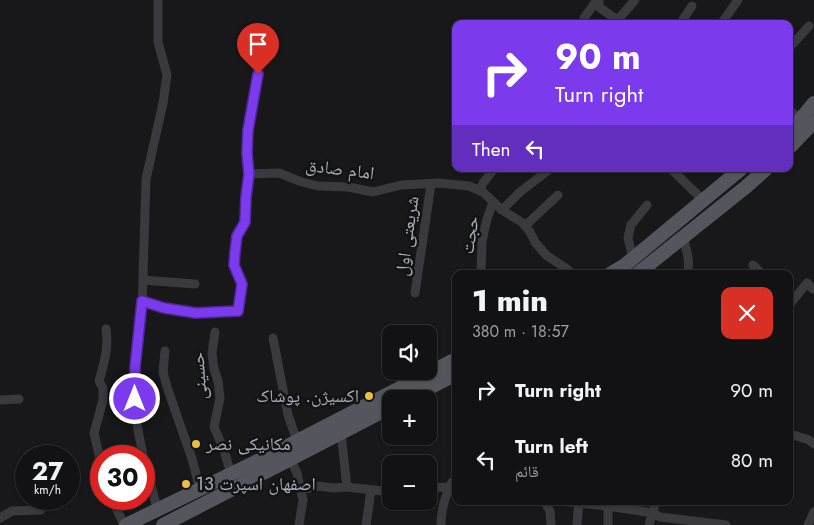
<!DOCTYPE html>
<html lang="en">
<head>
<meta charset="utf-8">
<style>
	body { margin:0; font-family:Jost,"Noto Naskh Arabic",sans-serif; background:#1b1b1d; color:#f1f3f6; height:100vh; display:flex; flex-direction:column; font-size:19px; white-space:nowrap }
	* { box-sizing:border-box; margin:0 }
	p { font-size:16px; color:#9c9ea0 }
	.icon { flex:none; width:28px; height:28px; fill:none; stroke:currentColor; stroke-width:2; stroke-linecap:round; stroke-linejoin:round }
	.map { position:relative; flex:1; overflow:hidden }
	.panel { position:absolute; left:452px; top:270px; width:341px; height:235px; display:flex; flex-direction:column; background:#121214; border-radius:10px; box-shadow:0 1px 4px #0004,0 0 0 1px #313234 }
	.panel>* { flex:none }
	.banner { position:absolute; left:452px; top:20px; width:341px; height:152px; border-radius:10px; box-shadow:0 1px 4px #0004,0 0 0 1px #313234; background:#7c3aed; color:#fff; overflow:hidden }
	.buttons { position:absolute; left:382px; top:325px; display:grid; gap:10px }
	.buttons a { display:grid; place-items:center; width:55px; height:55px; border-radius:10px; background:#121214; box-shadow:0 1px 4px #0004,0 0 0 1px #313234; font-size:25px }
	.speed { position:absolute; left:15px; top:445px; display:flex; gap:10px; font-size:25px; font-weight:700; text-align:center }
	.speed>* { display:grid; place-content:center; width:65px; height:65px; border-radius:50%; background:#121214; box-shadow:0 1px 4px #0004,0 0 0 1px #313234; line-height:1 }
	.speed small { font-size:12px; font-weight:400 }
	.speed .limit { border:8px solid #d22; background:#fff; color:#111 }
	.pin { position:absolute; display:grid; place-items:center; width:42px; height:42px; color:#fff; margin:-51px -21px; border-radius:50% 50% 50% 0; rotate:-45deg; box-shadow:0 0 5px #0007 }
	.pin .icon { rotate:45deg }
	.me { position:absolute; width:55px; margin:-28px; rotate:0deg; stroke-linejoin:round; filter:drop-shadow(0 0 4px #0008) }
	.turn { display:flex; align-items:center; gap:18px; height:105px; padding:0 20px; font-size:22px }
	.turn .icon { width:65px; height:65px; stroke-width:2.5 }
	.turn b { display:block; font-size:35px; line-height:42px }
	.then { display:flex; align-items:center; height:48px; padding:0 20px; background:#0003; gap:10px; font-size:19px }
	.round { display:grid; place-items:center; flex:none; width:52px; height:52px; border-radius:10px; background:#1b1b1d }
	.summary { display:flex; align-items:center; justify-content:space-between; height:85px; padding:0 20px }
	h1 { font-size:30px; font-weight:800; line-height:38px }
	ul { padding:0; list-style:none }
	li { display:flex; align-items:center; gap:15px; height:70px; padding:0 20px }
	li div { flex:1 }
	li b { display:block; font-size:19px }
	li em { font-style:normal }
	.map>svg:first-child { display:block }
</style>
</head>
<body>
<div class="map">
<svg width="814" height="525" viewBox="0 0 814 525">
	<rect width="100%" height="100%" fill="#18181a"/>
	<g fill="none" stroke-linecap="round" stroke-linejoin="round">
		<g stroke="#39393e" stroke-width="9">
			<polyline points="599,0 599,7 623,24"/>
			<polyline points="584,18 597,0"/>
			<polyline points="614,24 635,0"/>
			<polyline points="680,24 692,6"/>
			<polyline points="721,24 738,0"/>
			<polyline points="790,47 809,26"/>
			<polyline points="790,111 797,116"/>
			<polyline points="671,169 703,200"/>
			<polyline points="249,174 279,173 302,182 318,186 348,187 373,192 401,185 439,183 469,186 483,192 502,210 523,223 530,232 535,242 546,255 567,269 572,274"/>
			<polyline points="480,191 483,183 494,169"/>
			<polyline points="502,210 520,192 550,169"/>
			<polyline points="525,226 558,195"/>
			<path d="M683,237c3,12 8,25 4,37"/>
			<polyline points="633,259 628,238 631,225 647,205"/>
			<polyline points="753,265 762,274"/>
			<polyline points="481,274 482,241 487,219 493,202"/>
			<polyline points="143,280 195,284"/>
			<polyline points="415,293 431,184"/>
			<polyline points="142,301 164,308 196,313 238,311 242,283 234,265 235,252 237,236 245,222 245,197 249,174 247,153 248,130 258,74"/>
			<polyline points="790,304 807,283 813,289"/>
			<polyline points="215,332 212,353 214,369 218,381 220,398 214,427 224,450 231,474"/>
			<polyline points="273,338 288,415 297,441"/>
			<polyline points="165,351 163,372 167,387 192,459 200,489"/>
			<polyline points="0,400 19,399"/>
			<polyline points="341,433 347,487"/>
			<polyline points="790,434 809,440 814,444"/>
			<polyline points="143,456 135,414 135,368 142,309 146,179 163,103 167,75 158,42 158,0"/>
			<polyline points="144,457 157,509"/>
			<polyline points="290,459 297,473 303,500 299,525"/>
			<path d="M101,464l-7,-31 9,-33v-12l-4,-7c5,-18 10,-33 7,-52"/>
			<polyline points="429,488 449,487"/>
			<polyline points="300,490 319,486 333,488 347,487 382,491 391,490"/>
			<polyline points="112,499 124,525"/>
			<polyline points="544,501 550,511 551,525"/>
			<polyline points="560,501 608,506 653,513 660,517 726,525"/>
			<polyline points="0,518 12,511 41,510"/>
			<polyline points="366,525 371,490"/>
			<path d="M441,525c0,-16 4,-29 11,-43l4,-2"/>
			<polyline points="577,525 579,501"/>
			<polyline points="608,525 608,506"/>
			<polyline points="649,525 656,501"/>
			<polyline points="808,525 814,512"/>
		</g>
		<g stroke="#55565d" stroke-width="14">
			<polyline points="790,132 814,103"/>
			<polyline points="790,147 814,122"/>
			<polyline points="610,274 625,265 741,169"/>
			<polyline points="637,274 747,186 766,169"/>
			<polyline points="408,399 456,374"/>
			<polyline points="126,525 268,456 456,359"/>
			<polyline points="163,525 391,407"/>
		</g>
	</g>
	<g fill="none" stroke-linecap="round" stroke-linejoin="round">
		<defs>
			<polyline id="route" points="135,399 135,368 142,301 164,308 196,313 238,311 242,284 234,265 235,252 237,236 245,222 246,197 249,174 247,153 248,130 258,74"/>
		</defs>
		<use href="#route" stroke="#51269a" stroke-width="12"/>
		<use href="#route" stroke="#7c3aed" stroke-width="9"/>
	</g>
	<g fill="#e8bf41" stroke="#131315" stroke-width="2">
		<circle cx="369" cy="396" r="5"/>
		<circle cx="196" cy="444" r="5"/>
		<circle cx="186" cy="484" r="5"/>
	</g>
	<g text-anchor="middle" stroke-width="5" stroke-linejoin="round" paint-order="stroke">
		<g font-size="18" fill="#abaeb9" stroke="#131315">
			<text transform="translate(340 169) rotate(7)" y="6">امام صادق</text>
			<text transform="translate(470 235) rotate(-81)" y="6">حجت</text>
			<text transform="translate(407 236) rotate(-82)" y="6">شریعتی اول</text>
			<text transform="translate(199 376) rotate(-94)" y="6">حسینی</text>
		</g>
		<g font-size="18" fill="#abaeb9" stroke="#131315" text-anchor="start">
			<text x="359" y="402" text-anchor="end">اکسیژن. پوشاک</text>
			<text x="206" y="450">مکانیکی نصر</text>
			<text x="196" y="490">اصفهان اسپرت 13</text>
		</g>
	</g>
</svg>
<div class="buttons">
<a><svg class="icon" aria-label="sound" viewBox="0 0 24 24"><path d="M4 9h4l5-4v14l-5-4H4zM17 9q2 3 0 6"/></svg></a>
<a>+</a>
<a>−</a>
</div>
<div class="speed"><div>27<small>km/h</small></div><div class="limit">30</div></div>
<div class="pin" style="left:258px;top:74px;background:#d93025"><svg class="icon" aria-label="arrive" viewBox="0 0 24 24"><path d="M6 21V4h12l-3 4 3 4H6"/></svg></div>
<svg class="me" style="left:135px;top:399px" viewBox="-20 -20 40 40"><circle r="17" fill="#7c3aed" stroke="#fff" stroke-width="3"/><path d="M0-11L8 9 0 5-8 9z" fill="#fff"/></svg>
<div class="banner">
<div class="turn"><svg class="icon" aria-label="right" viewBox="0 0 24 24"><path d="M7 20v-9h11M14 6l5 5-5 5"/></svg><div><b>90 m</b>Turn right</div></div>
<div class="then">Then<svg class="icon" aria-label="left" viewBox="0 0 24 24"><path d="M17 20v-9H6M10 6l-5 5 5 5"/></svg></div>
</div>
<section class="panel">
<div class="summary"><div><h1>1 min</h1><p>380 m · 18:57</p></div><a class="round" style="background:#d93025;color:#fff"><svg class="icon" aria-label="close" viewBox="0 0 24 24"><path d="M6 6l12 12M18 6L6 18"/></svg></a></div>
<ul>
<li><svg class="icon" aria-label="right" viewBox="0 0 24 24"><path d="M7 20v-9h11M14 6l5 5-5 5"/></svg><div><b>Turn right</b></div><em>90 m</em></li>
<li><svg class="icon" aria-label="left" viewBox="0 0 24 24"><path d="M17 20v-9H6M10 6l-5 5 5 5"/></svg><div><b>Turn left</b><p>قائم</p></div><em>80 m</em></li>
</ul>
</section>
</div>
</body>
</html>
